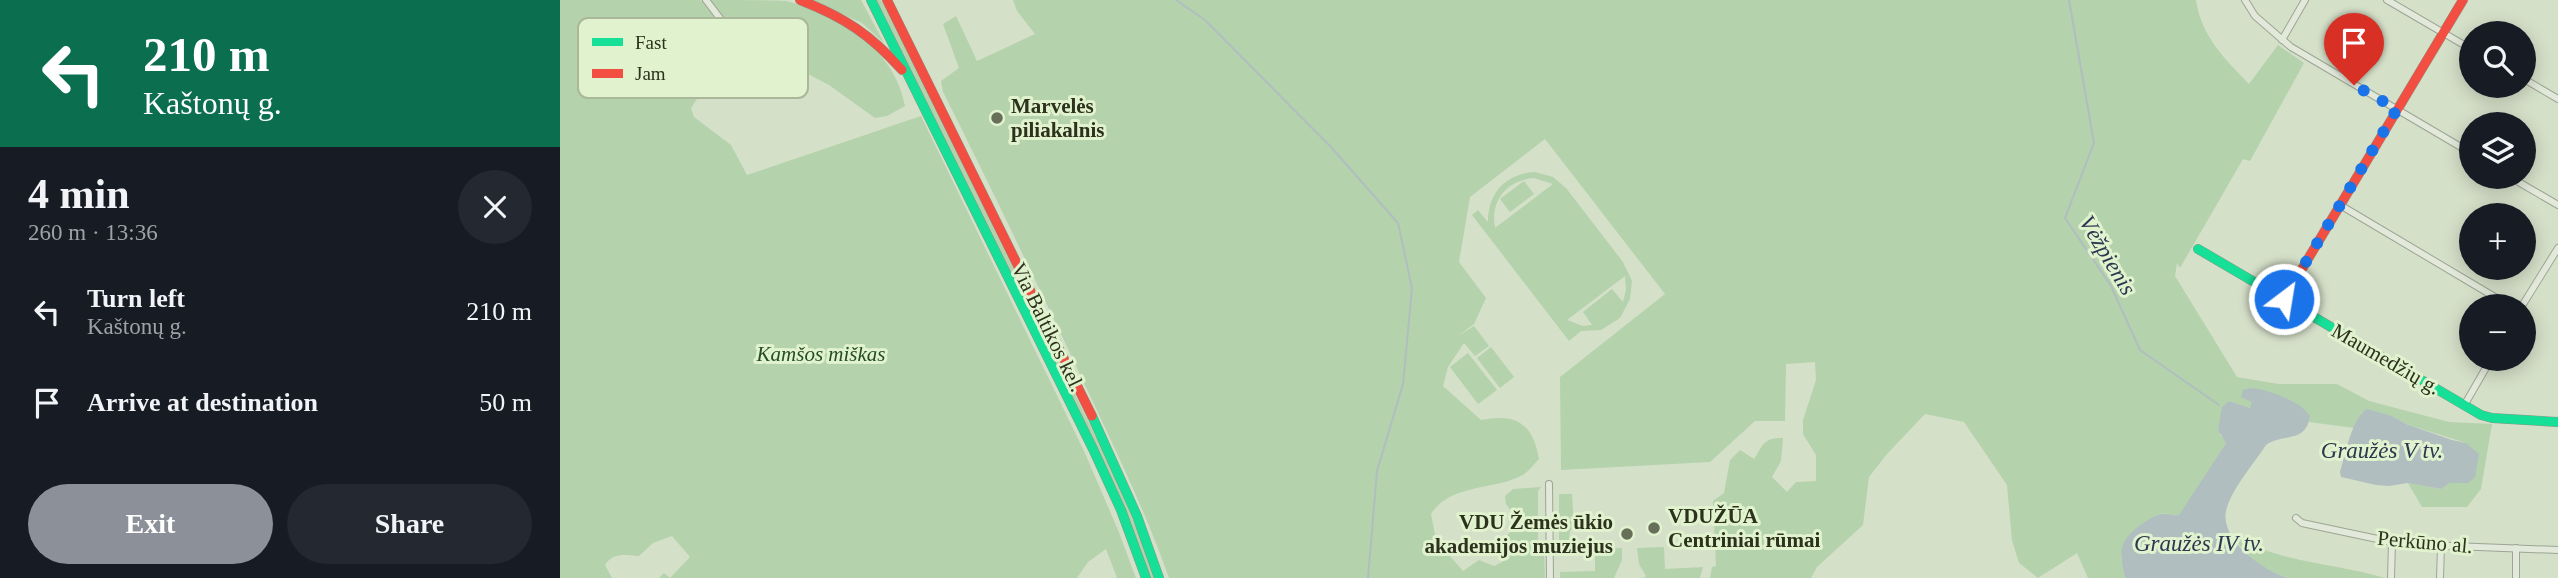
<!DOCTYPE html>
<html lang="en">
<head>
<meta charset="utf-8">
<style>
	body { margin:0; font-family:"Times New Roman",serif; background:#242831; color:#f1f3f6; height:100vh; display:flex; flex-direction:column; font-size:26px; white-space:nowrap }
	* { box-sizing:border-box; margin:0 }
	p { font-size:23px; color:#9ea1a6 }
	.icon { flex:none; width:38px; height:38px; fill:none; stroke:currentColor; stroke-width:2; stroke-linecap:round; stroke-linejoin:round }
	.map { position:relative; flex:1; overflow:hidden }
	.sheet { display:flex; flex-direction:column; background:#171b24; width:560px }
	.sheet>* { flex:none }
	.top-card { background:#0b6e4f; color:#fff; overflow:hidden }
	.tools { position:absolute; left:1899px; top:21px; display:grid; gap:14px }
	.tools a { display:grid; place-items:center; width:77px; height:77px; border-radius:50%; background:#171b24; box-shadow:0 4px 18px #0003; font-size:35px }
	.pin { position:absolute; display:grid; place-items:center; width:60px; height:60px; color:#fff; margin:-72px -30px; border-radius:50% 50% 50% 0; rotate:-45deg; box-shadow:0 0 7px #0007 }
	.pin .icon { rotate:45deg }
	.me { position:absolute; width:77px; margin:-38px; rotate:31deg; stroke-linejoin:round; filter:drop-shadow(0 0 5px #0008) }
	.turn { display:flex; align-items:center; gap:24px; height:147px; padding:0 28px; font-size:32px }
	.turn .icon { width:91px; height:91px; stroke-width:2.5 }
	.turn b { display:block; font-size:49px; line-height:60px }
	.round { display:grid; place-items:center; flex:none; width:74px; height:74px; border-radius:37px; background:#242831 }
	.headline { display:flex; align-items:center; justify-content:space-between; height:119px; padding:0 28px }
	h1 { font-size:42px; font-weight:800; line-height:52px }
	.action { display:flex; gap:14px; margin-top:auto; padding:14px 28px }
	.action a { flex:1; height:80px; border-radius:42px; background:#8c9099; color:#fff; font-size:28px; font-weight:800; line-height:80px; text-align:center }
	.action a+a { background:#242831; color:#f1f3f6 }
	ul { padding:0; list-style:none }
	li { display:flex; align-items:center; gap:21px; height:91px; padding:0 28px }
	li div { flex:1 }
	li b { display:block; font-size:26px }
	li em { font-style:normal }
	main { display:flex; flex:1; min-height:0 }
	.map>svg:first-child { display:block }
</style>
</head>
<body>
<main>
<section class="sheet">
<div class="top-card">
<div class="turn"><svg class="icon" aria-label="left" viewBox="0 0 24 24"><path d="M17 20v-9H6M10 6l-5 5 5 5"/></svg><div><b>210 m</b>Kaštonų g.</div></div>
</div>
<div class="headline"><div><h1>4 min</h1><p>260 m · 13:36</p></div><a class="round"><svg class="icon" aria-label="close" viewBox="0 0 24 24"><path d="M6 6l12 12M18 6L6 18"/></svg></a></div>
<ul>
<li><svg class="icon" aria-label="left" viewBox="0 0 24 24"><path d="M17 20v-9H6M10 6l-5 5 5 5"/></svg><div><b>Turn left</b><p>Kaštonų g.</p></div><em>210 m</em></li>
<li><svg class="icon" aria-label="arrive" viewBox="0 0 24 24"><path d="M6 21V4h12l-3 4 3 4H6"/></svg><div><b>Arrive at destination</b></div><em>50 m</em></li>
</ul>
<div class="action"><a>Exit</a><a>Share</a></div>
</section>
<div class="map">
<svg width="1998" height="578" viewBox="0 0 1998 578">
	<rect width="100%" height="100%" fill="#d5e0c9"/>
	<g fill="#b4d2ac" fill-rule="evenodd">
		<path d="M0,0h141l38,50 2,8 -3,5 -32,22 -15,23 3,9 37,28 16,30 174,-59 163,335 34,79 18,48h-19l-11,-29 -18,13 -11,16h-418l5,-5 6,5 20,-21 -18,-21 -19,7 -14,13c-14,-1 -26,-4 -34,9l7,13h-52z"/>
		<path d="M150,0c20,0 57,0 76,1 53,14 109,48 119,105l-18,10 -12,2 -46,-33 -84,-44 -12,-10z"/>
		<polygon points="250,0 301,0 324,43 302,23"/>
		<polygon points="316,0 321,0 339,34 547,460 581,540 594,578 589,578 517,406"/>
		<path d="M453,0h1183c5,36 29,59 53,84l29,-39 26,18 -54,98 -7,-2 -63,109 -3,-5 -2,13 62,101 42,7h58l32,17 80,21 43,2 -11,65 -14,18h-45l-14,-24 33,6 9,-6h18l-2,-40 -60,-19 -14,-8 -30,-4 -8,16 -45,-6 1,-6 -57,-14 -3,6 -21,-7 -9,34 7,6 -1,2 -47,73 -15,-3 -43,44 4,21h-37l-11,-25 -39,25 -19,-15 -7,-23 -5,-55 -43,-63 -39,-8 -38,40 -18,23 -6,48 -46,42 -6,11h-101l2,-11 4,-1 -3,-65 11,-8 6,-33 10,-10 14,9c8,-12 9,-22 29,-21l-2,23 -9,16 15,15 9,-10 20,-1v-26l-13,-21v-14l13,-40 -1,-18 -29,2 -1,57h-30l-45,41 -149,8 -1,-93 105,-83 -120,-155 -75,58 -11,65 27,36 -12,26 -16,12 16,-10 15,20 -14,10 -11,-13 -16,24 -5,19 38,34c35,-7 52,3 58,39 -5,5 -10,12 -16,16 -30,16 -72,8 -92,39l5,26 27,31 16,-11 15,6 8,-4 5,-6 -3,-17 6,-7 -3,-5 9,-10 -10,-13 -1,-8 8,-7 28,-2 -3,4v60h6l1,27h-376c-27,-77 -64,-149 -98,-223 -42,-88 -84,-176 -128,-263l-2,-11 18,-13 -16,-44 13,-8 21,45 58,-27 -18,-23z"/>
		<path d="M975,172l18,5 13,11 57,74 9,19 -2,18 -10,19 -19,12 -20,1 -12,10 -97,-126 6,-5 10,12c0,-29 17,-48 47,-50zM974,178l19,6 -58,44c-5,-27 11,-48 39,-50zM1065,276l1,14 -3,12 -11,-13 -29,23 9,13 -9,1 -16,-6z"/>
		<polygon points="964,181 974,194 950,212 940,199"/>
		<polygon points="931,347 954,377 940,388 917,358"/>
		<polygon points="908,353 937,390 918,404 890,367"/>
		<polygon points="999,494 1012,494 1014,527 1010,531 1009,540 1025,543 1026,551 999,552"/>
		<path d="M1673,535c45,28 102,28 152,43h-96c-22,-6 -45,-22 -56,-43z"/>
		<polygon points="1104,547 1105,569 1143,567 1140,578 1084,578 1086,576 1079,564 1077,548"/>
		<polygon points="1062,548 1062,560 1054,578 1000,578 1000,572 1035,571 1035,549"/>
	</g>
	<g fill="#b1bec0">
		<path d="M1690,388c17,1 51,13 60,28 -4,28 -28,17 -44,29 -11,17 -36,46 -40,66 -6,29 39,61 63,67h-164c-6,-27 -7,-37 17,-54 6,-4 13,-9 21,-10 5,-1 11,2 16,1l47,-72 -8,-13 4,-23 7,-6 21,7 2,-6 -11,-5 2,-7z"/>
		<path d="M1807,409l25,7 14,8 46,16 14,3 13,11 -4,23 -7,6h-18l-9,6 -33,-6 -19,3 -13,-1 -35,-8 -1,-5c5,-16 12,-55 27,-63z"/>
	</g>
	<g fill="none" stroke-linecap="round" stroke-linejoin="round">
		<g stroke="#b1bec0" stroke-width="2">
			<polyline points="616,0 645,20 770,146 838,223 852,288 843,384 817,471 808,578"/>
			<polyline points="1509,0 1534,143 1505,218 1551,286 1580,350 1659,405"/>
		</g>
		<defs>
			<g id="street">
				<polyline points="146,0 175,38 236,71"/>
				<polyline points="1685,0 1695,16 1731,47 1911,153"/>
				<polyline points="1827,0 1911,49"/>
				<polyline points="1722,40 1745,0"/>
				<polyline points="1964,79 1998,99"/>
				<polyline points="1950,177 1998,205"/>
				<polyline points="1780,205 1950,306"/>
				<polyline points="1962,306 1998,248"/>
				<polyline points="1905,404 1931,359"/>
				<polyline points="989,484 990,578"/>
				<polyline points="1736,518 1742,523 1841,544 1998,550"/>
				<polyline points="1831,578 1832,542"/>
				<polyline points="1880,578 1881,546"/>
				<polyline points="1956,578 1956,548"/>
			</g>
			<g id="fast">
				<polyline points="311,0 533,449 561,510 586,578"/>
				<polyline points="1638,249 1921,415 1932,418 1998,422"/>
				<polyline points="532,416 577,516 599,578"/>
			</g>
			<g id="jam">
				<path d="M240,0c44,17 71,35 102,70"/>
				<polyline points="327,0 532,416"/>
				<polyline points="1724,299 1903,0"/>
			</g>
		</defs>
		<use href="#street" stroke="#9da593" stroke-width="8"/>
		<use href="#fast" stroke="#8d9483" stroke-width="10"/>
		<use href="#jam" stroke="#8d9483" stroke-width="10"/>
		<use href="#street" stroke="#e2e8da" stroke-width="6"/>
		<use href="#fast" stroke="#16e098" stroke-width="9"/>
		<use href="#jam" stroke="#f24e42" stroke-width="9"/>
	</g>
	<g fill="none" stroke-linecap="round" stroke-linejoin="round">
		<polyline stroke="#1a73e8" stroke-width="12" stroke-dasharray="0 21.6" points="1724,299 1837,109 1794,85"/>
	</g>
	<g fill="#676f59" stroke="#e0f2ce" stroke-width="2.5">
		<circle cx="437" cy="118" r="7"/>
		<circle cx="1094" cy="528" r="7"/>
		<circle cx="1067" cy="534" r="7"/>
	</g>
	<g text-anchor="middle" stroke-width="6" stroke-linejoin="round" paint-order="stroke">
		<g font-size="21" font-weight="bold" fill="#2c321c" stroke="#e0f2ce" text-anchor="start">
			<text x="451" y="113">Marvelės<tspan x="451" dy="24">piliakalnis</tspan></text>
			<text x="1108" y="523">VDUŽŪA<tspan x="1108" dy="24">Centriniai rūmai</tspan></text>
			<text x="1053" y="529" text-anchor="end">VDU Žemės ūkio<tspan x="1053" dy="24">akademijos muziejus</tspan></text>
		</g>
		<g font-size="21" fill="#2c321c" stroke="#e0f2ce">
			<text transform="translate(488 327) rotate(64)" y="7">Via Baltikos kel.</text>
			<text transform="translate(1826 359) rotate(30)" y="7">Maumedžių g.</text>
			<text transform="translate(1865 542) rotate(5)" y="7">Perkūno al.</text>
		</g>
		<g font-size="21" font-style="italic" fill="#244c25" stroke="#e0f2ce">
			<text x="261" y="361">Kamšos miškas</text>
		</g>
		<g font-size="23" font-style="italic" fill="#2c3750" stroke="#e0f2ce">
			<text transform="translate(1548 255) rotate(59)" y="8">Vėžpienis</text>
			<text x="1822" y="458">Graužės V tv.</text>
			<text x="1639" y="551">Graužės IV tv.</text>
		</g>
	</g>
	<rect x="18" y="18" width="230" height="80" rx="10" fill="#e0f2ce" stroke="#aab899" stroke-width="2"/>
	<rect x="32" y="38" width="31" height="8" fill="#16e098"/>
	<rect x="32" y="69" width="31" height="9" fill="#f24e42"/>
	<g font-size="19" fill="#2c321c">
		<text x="75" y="49">Fast</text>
		<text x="75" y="80">Jam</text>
	</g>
</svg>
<div class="tools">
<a><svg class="icon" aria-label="search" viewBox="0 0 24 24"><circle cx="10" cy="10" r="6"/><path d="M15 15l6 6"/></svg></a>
<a><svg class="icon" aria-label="layers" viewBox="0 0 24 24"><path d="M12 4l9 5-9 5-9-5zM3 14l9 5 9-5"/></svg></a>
<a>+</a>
<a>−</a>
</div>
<div class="pin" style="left:1794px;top:85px;background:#d93025"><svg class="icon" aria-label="arrive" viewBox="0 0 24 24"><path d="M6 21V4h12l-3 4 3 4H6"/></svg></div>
<svg class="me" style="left:1724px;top:299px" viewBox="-20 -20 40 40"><circle r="17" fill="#1a73e8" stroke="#fff" stroke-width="3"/><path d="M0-11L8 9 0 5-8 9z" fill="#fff"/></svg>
</div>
</main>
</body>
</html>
